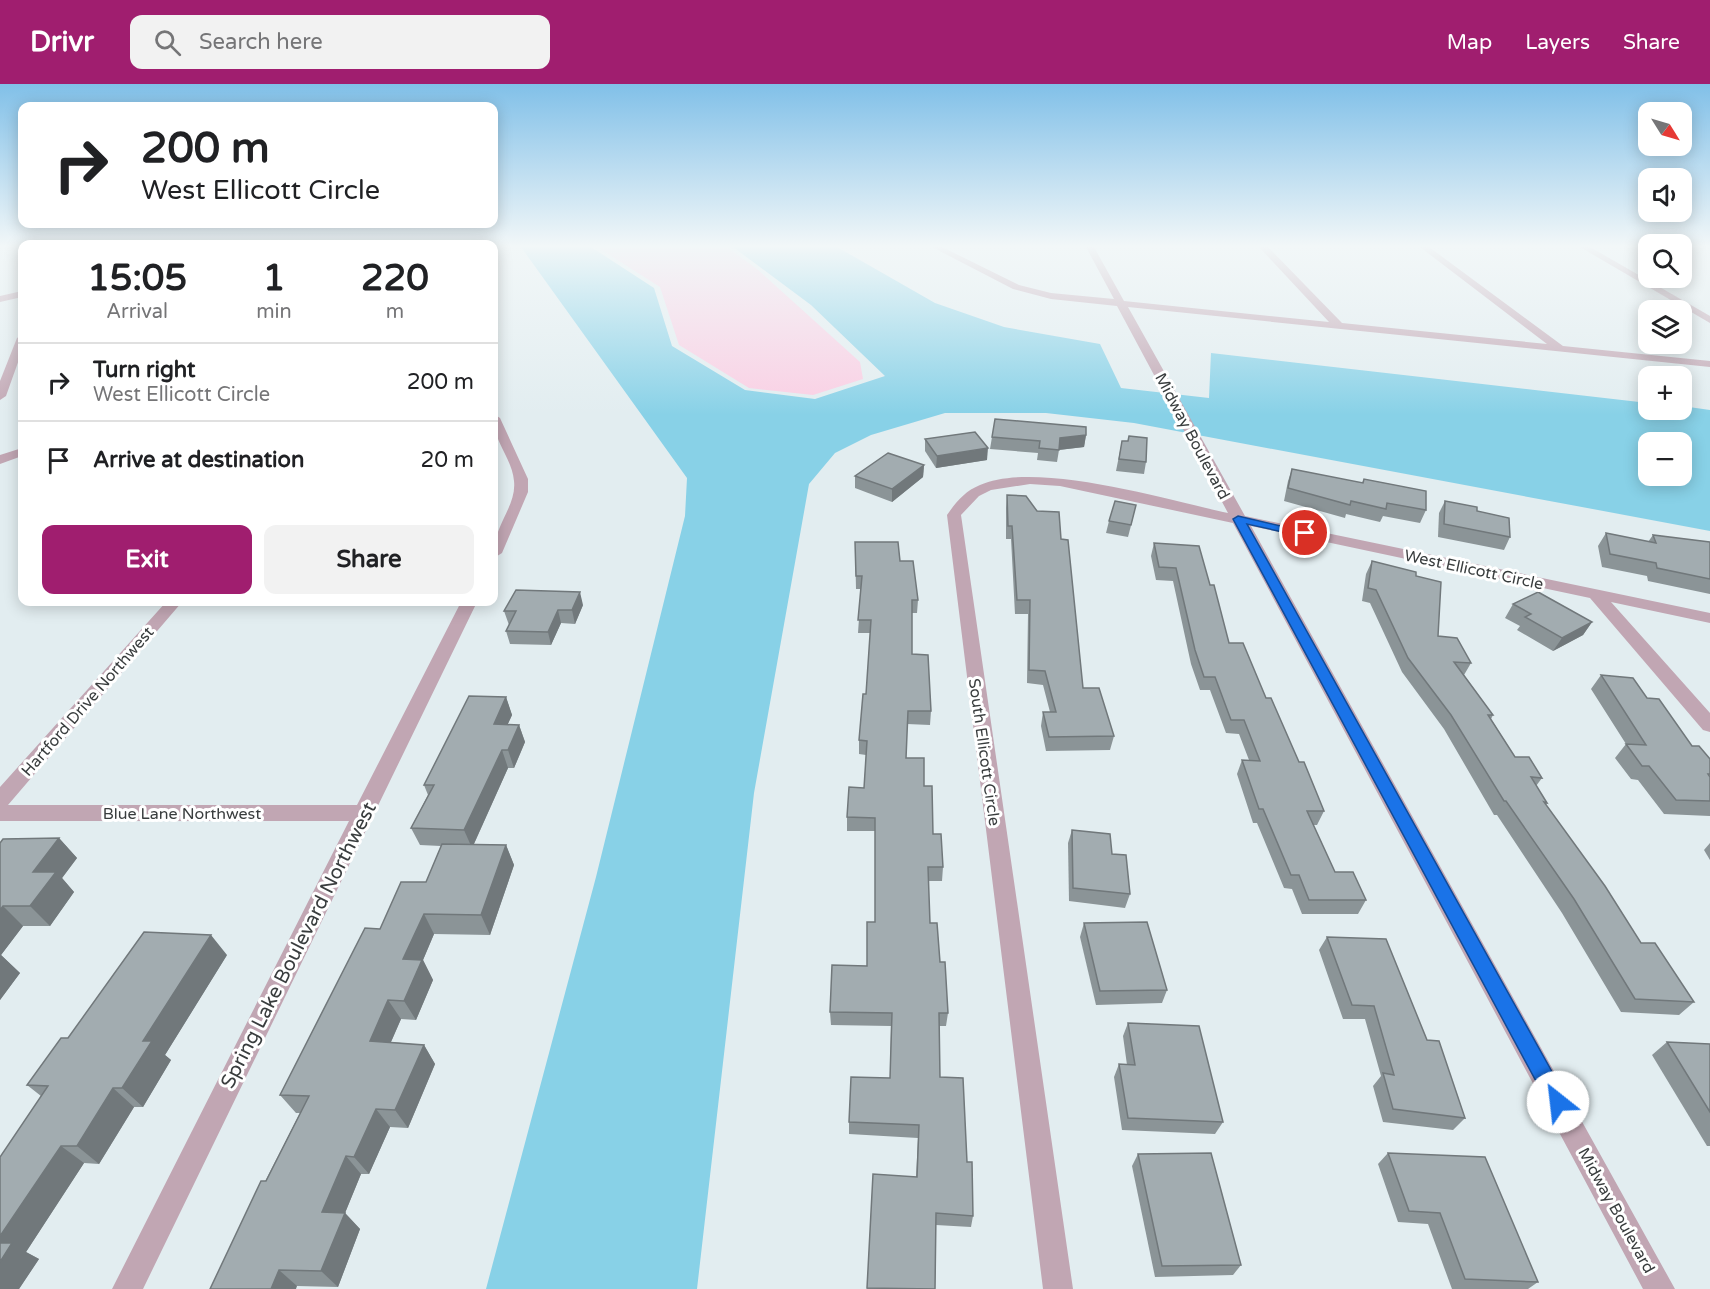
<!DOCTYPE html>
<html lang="en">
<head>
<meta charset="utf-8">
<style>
	body { margin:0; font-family:"Varela Round",sans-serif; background:#f2f2f2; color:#202124; height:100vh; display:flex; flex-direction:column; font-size:22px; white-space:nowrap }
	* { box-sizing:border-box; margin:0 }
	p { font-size:20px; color:#757577 }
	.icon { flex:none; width:33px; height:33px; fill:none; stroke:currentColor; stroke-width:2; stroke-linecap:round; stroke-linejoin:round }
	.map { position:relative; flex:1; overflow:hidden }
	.drawer { position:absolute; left:18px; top:156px; width:480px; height:366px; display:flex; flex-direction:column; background:#fff; border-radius:12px; box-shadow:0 3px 15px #0003 }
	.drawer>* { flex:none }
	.banner { position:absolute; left:18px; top:18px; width:480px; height:126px; border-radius:12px; box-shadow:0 3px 15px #0003; background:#fff; color:#202124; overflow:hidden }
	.needle { width:39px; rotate:127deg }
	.tools { position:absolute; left:1638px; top:18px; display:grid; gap:12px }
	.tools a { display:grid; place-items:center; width:54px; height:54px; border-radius:12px; background:#fff; box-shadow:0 3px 15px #0003; font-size:30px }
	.pin { position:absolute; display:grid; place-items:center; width:51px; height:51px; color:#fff; margin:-26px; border:3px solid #fff; border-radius:50%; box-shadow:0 2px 6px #0007 }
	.me { position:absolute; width:66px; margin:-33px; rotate:331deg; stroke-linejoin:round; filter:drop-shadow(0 0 4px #0008) }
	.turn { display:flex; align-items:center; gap:21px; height:126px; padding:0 24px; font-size:27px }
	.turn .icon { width:78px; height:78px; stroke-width:2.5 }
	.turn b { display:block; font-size:42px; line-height:51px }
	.eta { display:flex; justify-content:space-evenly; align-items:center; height:102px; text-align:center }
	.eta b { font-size:36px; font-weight:700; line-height:42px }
	.primary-button { display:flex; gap:12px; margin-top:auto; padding:12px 24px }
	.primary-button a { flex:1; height:69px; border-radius:12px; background:#a01e6f; color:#fff; font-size:24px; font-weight:700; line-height:69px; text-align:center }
	.primary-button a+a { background:#f2f2f2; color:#202124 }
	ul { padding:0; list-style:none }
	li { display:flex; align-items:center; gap:18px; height:78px; padding:0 24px; border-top:2px solid #e0e0e0 }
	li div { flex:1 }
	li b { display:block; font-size:22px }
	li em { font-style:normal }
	header { display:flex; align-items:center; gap:36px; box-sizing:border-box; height:84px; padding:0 30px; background:#a01e6f; color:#fff }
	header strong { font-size:28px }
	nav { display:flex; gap:33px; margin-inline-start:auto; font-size:21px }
	.search { width:420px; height:54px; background:#f2f2f2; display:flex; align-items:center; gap:15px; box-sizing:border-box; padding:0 21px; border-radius:12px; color:#757577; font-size:22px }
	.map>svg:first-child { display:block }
</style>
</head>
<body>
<header>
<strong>Drivr</strong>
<div class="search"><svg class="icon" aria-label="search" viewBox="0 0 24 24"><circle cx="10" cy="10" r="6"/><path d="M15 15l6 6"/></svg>Search here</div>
<nav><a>Map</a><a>Layers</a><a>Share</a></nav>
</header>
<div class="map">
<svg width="1710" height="1205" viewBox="0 0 1710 1205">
	<rect width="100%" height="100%" fill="#e2edf0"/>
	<polygon fill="#facee3" points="597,163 727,163 757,185 860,278 863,295 813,311 749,304 679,261 660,203"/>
	<path fill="#88d1e7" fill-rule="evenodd" d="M521,163h70l63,41 18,58 73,44 70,9 70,-23 -74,-71 -78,-58h104l98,56 69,24 96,17 21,44 88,10 2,-45 437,50v7h34v-4l28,4v121l-576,-108 -88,-10h-101l-74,22 -36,18 -26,31 -55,309 -57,496h-211l110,-412 89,-361 2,-38zM1648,358h34v34h-34z"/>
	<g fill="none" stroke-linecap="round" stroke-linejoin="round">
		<g fill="#c1a6b3" fill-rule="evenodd">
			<path d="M932,163h10l77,38 32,8 63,6 -28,-52h8l30,54 205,21 -70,-75h9l74,76 205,21 -127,-97h9l134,99 147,15v6l-582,-60 117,209 465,97v10l-99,-21 99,111v19l-7,-2 -113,-132 -339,-72 424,763h-32l-410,-766 -173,-37 -30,-2 -39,6 -12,6 -18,19 112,774h-30l-96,-774c9,-13 18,-24 33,-30 56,-25 187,15 248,28l-111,-207 -66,-7 -38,-10z"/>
			<polygon points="1580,163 1590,163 1710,232 1710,239"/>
			<polygon points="22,207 22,213 0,218 0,212"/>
			<polygon points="22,251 22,267 6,312 0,316 0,297 17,254"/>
			<path d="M494,330l6,4 28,61v13l-26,61 -8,5c-3,-30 23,-51 20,-77 -2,-24 -23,-41 -20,-67z"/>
			<polygon points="22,364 22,372 0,380 0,371"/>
			<polygon points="166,518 182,518 8,721 357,721 461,518 477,518 143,1205 112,1205 349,737 0,737 0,703"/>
		</g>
	</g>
	<g fill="#8b9497">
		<polygon points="1086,351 1084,363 1059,366 1057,378 1037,376 1038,369 990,365 992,353"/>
		<polygon points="1129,352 1146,378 1144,390 1116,387 1122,357 1128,357"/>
		<polygon points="925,355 987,376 936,384 925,367"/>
		<polygon points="924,381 923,393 892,418 855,404 855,392"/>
		<polygon points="1292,385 1362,399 1364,395 1426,426 1420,439 1383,432 1380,438 1346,430 1345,434 1284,417 1288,397"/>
		<polygon points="1007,411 1061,455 1083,604 1114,652 1110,666 1046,667 1041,642 1043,628 1050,628 1043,601 1027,599 1028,530 1015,530 1011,455 1006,455 1006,424"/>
		<polygon points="1445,417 1477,427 1510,453 1504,466 1438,453 1439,429"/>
		<polygon points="1133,434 1128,453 1106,449 1109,437"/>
		<polygon points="1606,449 1648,458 1653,451 1710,458 1710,510 1648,497 1647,492 1602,483 1598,462"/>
		<polygon points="855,458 900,477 918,516 917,529 912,529 912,570 931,627 930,641 907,640 906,674 924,702 933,750 943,783 942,797 928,797 930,839 940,878 948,929 946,942 939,942 940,993 967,1078 973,1132 971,1143 936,1141 935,1205 867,1205 873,1090 916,1093 918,1054 849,1050 849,1038 890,994 891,942 831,941 830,928 867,882 875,838 875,747 847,747 847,733 864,704 866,671 859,670 859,656 866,610 871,549 858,549 861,505 856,505"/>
		<polygon points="1154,459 1210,501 1229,559 1266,614 1324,727 1317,741 1313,741 1335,788 1366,816 1358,830 1302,830 1292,805 1284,804 1257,739 1253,739 1237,690 1242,676 1249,676 1239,650 1226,649 1210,606 1200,606 1191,580 1173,497 1156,496 1151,472"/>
		<polygon points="1372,477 1416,492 1438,552 1471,579 1464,591 1493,631 1491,635 1515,673 1542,694 1536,702 1547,719 1546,721 1641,859 1694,918 1679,931 1621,928 1562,829 1497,731 1494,731 1444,645 1402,588 1370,519 1362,517 1366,490"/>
		<polygon points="1513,520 1592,538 1583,551 1553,567 1517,546 1520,542 1505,534"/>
		<polygon points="583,521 575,540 561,539 551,561 510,560 506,547 509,541 504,527"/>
		<polygon points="1601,591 1647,614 1692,662 1710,675 1710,732 1664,730 1638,696 1631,695 1615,674 1626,660 1591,605"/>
		<polygon points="506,613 512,631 507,641 519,641 525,658 514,684 508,684 474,760 506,761 514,781 490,851 434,850 423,876 433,896 416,936 401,935 391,958 424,961 435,980 408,1044 390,1043 369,1090 361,1090 345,1129 360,1145 338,1203 297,1202 210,1205 300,1029 296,1029 280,1011 380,845 426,798 441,762 420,761 411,744 428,711 424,701"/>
		<polygon points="1072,746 1112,770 1130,810 1125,824 1069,817 1068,759"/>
		<polygon points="59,754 77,774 62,794 74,808 50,842 23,842 1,871 20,889 0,916 3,755"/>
		<polygon points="1710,759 1710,776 1704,766"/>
		<polygon points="1084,839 1167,906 1162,919 1096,921 1080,853"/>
		<polygon points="1327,853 1427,956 1465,1034 1453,1046 1383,1038 1373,1002 1381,992 1365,935 1343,935 1319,866"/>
		<polygon points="227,871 165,971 171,976 143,1023 134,1023 99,1080 84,1079 26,1168 39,1175 19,1205 0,1205 41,1012 27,1001 68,954"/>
		<polygon points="1128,939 1223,1038 1215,1050 1122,1046 1114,993 1119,980 1127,981 1123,952"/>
		<polygon points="1667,958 1710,960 1710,1062 1707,1062 1652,971"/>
		<polygon points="1388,1069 1538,1198 1528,1205 1452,1205 1428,1140 1398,1138 1378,1080"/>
		<polygon points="1138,1070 1241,1181 1233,1191 1155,1193 1132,1082"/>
	</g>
	<g fill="#71787b">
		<polygon points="1086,351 1084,363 1058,366 1060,354"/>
		<polygon points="988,364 987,376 936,384 937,372"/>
		<polygon points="924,381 923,393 892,418 892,405"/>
		<polygon points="580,508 583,521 575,540 572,526"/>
		<polygon points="558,526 561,539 551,561 548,548"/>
		<polygon points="1592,538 1583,551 1553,567 1562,554"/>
		<polygon points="506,613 512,631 500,658 494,640"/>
		<polygon points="519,641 525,658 514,684 508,666"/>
		<polygon points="502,666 508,684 472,764 464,746"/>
		<polygon points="59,754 77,774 62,794 74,808 50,842 30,822 33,788"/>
		<polygon points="506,761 514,781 490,851 481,831"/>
		<polygon points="3,822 23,842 1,871 20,889 0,916 0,826"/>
		<polygon points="424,830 434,850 423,876 433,896 416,936 404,917 403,875"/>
		<polygon points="211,851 227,871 165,971 171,976 143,1023 122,1004 143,957"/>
		<polygon points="388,916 401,935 383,976 370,957"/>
		<polygon points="424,961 435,980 408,1044 395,1026"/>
		<polygon points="113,1004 134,1023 99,1080 77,1062"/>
		<polygon points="376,1025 390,1043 369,1090 354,1073"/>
		<polygon points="61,1062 84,1079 26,1168 39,1175 19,1205 0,1205 0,1152"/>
		<polygon points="346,1072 361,1090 345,1129 360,1145 338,1203 321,1187 322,1128"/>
		<polygon points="279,1186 297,1202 296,1205 271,1205"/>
	</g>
	<g fill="#a2acb0" stroke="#71787b" stroke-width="1.5">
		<polygon points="995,335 1086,343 1086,351 1060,354 1059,366 1039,364 1040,357 992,353"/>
		<polygon points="975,348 988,364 937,372 925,355"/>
		<polygon points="1129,352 1147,354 1146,378 1119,375 1122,357 1128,357"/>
		<polygon points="888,369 924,381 892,405 855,392"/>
		<polygon points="1292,385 1363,399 1364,395 1426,407 1426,426 1387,419 1386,425 1351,417 1350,421 1288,404"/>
		<polygon points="1007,411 1026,412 1037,427 1059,428 1061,455 1068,456 1083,604 1099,604 1114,652 1049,653 1043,628 1056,628 1045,587 1029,586 1030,516 1017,516 1012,442 1008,442"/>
		<polygon points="1115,417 1136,421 1131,441 1109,437"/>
		<polygon points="1445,417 1477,423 1477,427 1509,434 1510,453 1444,440"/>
		<polygon points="1606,449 1656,459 1653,451 1710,458 1710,495 1657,484 1656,479 1610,470"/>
		<polygon points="855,458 898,458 900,477 913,477 918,516 912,516 912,570 928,571 931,627 908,627 906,674 924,674 924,702 932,702 933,750 941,750 943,783 928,783 930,839 937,839 940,878 945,878 948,929 939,929 940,993 963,994 967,1078 972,1078 973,1132 936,1129 935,1205 867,1204 873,1090 917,1093 919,1041 849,1038 851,993 890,994 892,929 830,928 832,881 867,882 867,838 875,838 875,734 847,733 849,703 864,704 867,657 859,656 863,610 866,610 871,536 858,536 862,492 856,492"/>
		<polygon points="1154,459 1199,462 1210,501 1214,501 1229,559 1243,559 1266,614 1271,614 1299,678 1304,678 1324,727 1307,727 1335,788 1353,788 1366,816 1309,816 1299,791 1291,791 1263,725 1259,725 1242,676 1260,677 1244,636 1231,636 1215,593 1204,593 1195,566 1176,484 1159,483"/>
		<polygon points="1372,477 1416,488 1416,492 1441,498 1438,552 1457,554 1471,579 1454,578 1493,631 1488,631 1515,673 1529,673 1542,694 1531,693 1547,719 1544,718 1605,802 1641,859 1655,859 1694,918 1635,915 1574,815 1506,717 1504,717 1451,631 1408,574 1376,506 1368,504"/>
		<polygon points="516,506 580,508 572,526 558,526 548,548 506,547 516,527 504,527"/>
		<polygon points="1538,508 1592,538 1562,554 1525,533 1531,530 1513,520"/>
		<polygon points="1601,591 1633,594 1647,614 1659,615 1692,662 1699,662 1710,675 1710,690 1708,690 1710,693 1710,717 1676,716 1649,682 1642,682 1626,660 1646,661"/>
		<polygon points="469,612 506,613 494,640 519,641 508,666 502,666 464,746 411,744 434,701 424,701"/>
		<polygon points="1072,746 1110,750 1112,770 1126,771 1130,810 1073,804"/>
		<polygon points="59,754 33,788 56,788 30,822 3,822 0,826 0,759 3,755"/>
		<polygon points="442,760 506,761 481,831 424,830 403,875 422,876 404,917 388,916 370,957 424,961 395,1026 376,1025 354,1073 346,1072 322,1128 345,1129 321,1187 279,1186 271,1205 210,1205 261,1097 266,1097 309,1012 280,1011 365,844 380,845 401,798 426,798"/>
		<polygon points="1147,838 1167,906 1100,907 1084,839"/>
		<polygon points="144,848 211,851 143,957 152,957 122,1004 113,1004 77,1062 61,1062 0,1152 0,1073 48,1002 27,1001 61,954 68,954"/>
		<polygon points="1327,853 1386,855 1427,956 1439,957 1465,1034 1393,1025 1383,989 1394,991 1374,922 1352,921"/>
		<polygon points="1128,939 1199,942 1223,1038 1128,1034 1119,980 1135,981"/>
		<polygon points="1667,958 1710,960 1710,1028"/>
		<polygon points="1211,1069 1241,1181 1162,1182 1138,1070"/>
		<polygon points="1388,1069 1485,1073 1538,1198 1465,1195 1440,1129 1409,1127"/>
		<polygon points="0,1159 12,1159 0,1178"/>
	</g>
	<linearGradient id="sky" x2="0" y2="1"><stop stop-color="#81c0e8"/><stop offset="0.49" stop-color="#f2f7f8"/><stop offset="1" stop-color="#f2f7f8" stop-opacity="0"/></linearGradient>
	<rect width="1710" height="331" fill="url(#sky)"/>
	<polygon fill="#1a73e8" stroke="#114b97" stroke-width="1.5" points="1238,432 1310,449 1305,453 1247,440 1565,1011 1568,1018 1565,1025 1558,1028 1551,1025 1233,435"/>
	<g text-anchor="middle" stroke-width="6" stroke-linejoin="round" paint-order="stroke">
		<g font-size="16" fill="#393d3e" stroke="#fff">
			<text transform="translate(1193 352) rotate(62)" y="6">Midway Boulevard</text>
			<text transform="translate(1474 485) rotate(12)" y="6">West Ellicott Circle</text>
			<text transform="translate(87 617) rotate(-49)" y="6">Hartford Drive Northwest</text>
			<text transform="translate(985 668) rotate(82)" y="6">South Ellicott Circle</text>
			<text x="182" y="735">Blue Lane Northwest</text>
			<text transform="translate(1617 1126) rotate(61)" y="6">Midway Boulevard</text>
		</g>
		<g font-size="20" fill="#393d3e" stroke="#fff">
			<text transform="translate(298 861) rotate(-63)" y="7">Spring Lake Boulevard Northwest</text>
		</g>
	</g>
</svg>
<div class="tools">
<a><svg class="needle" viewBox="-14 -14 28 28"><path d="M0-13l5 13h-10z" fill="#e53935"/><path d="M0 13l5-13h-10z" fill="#757577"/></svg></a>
<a><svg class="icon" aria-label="sound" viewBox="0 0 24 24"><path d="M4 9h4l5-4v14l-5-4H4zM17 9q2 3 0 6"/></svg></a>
<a><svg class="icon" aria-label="search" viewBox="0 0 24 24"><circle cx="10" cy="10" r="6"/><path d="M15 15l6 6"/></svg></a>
<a><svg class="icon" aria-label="layers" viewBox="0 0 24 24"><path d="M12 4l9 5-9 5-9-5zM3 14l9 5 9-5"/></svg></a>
<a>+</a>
<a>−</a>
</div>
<div class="pin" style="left:1305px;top:449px;background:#d93025"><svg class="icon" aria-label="arrive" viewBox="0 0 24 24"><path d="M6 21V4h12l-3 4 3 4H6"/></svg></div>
<svg class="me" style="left:1558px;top:1018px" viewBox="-20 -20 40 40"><circle r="19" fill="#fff"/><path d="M0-13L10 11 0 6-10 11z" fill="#1a73e8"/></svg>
<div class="banner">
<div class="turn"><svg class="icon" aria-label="right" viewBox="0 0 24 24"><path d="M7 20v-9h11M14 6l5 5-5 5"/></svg><div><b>200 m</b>West Ellicott Circle</div></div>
</div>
<section class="drawer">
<div class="eta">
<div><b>15:05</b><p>Arrival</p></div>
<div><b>1</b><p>min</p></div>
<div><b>220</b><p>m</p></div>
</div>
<ul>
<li><svg class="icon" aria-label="right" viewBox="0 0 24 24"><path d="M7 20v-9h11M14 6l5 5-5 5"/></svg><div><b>Turn right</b><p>West Ellicott Circle</p></div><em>200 m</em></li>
<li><svg class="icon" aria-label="arrive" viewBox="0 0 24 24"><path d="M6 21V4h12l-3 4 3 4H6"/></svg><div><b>Arrive at destination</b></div><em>20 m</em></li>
</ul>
<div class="primary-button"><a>Exit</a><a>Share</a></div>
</section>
</div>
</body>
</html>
